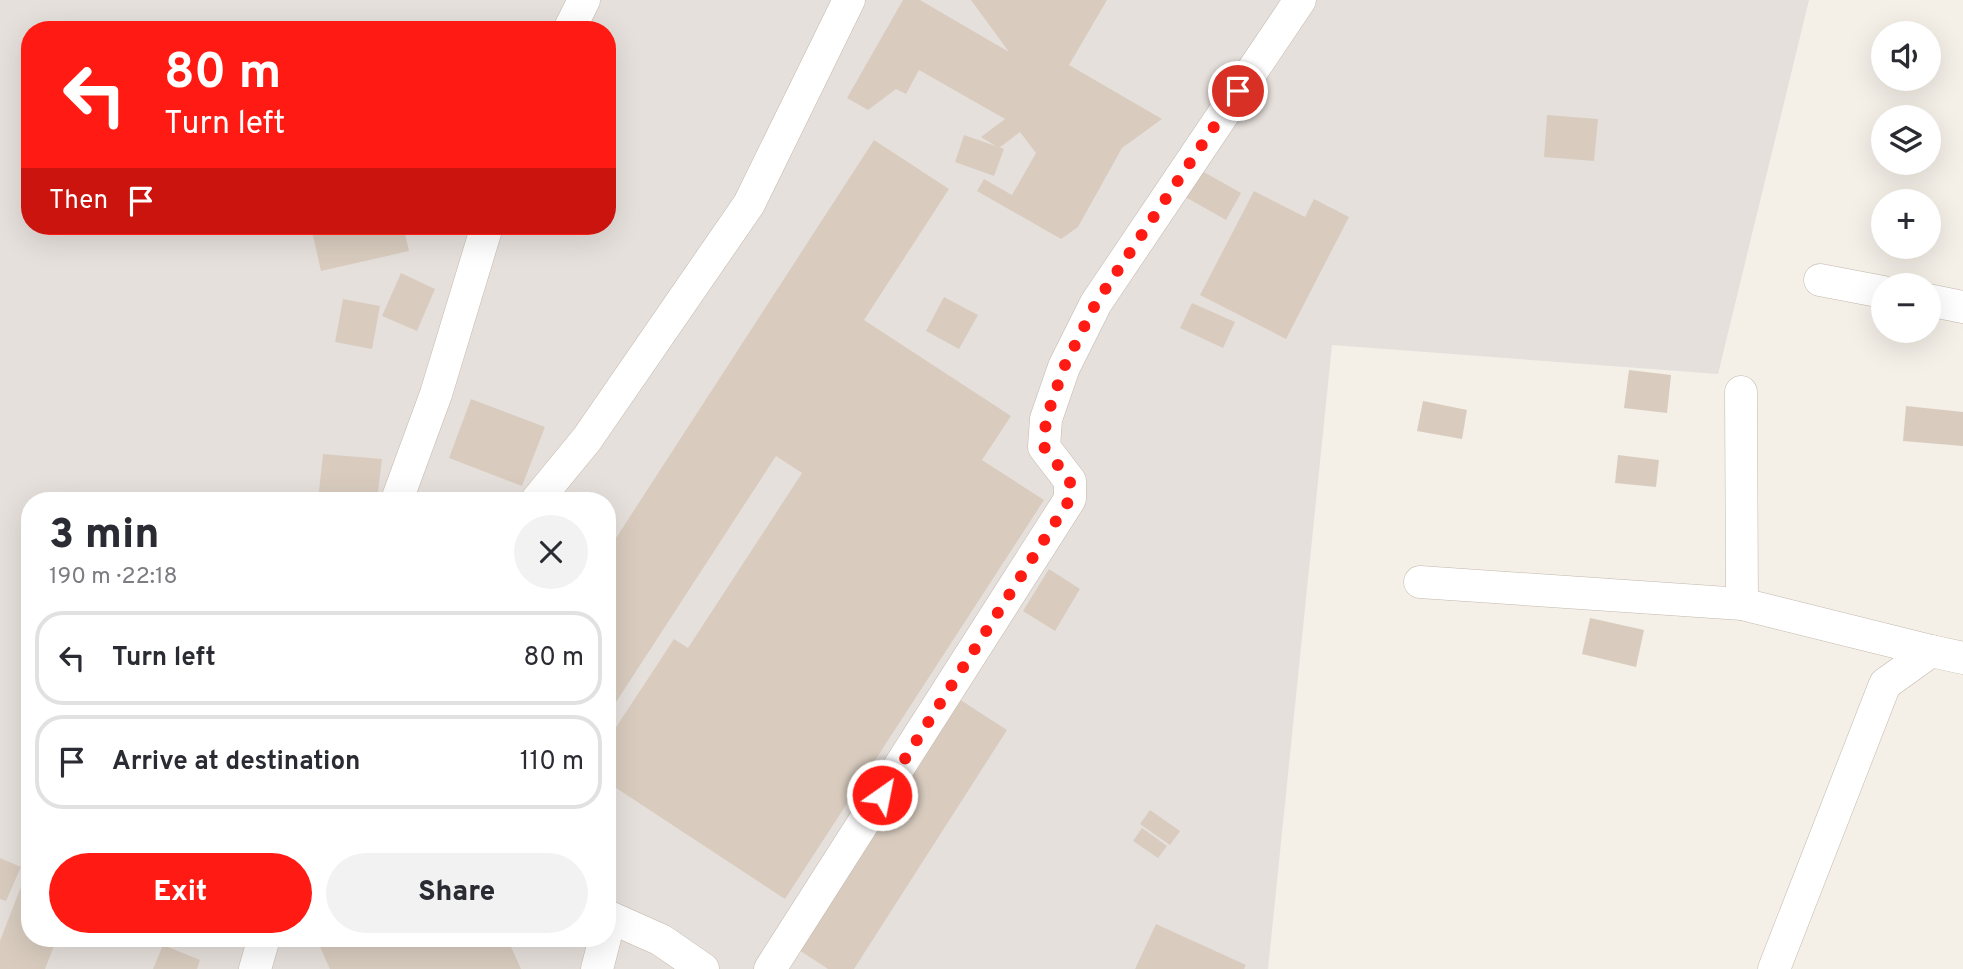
<!DOCTYPE html>
<html lang="en">
<head>
<meta charset="utf-8">
<style>
	body { margin:0; font-family:Overpass,sans-serif; background:#f2f2f3; color:#2b2b33; height:100vh; display:flex; flex-direction:column; font-size:26px; white-space:nowrap }
	* { box-sizing:border-box; margin:0 }
	p { font-size:23px; color:#7c7c81 }
	.icon { flex:none; width:38px; height:38px; fill:none; stroke:currentColor; stroke-width:2; stroke-linecap:round; stroke-linejoin:round }
	.map { position:relative; flex:1; overflow:hidden }
	.panel { position:absolute; left:21px; top:492px; width:595px; height:455px; display:flex; flex-direction:column; background:#fff; border-radius:28px; box-shadow:0 7px 28px #0002 }
	.panel>* { flex:none }
	.banner { position:absolute; left:21px; top:21px; width:595px; height:214px; border-radius:28px; box-shadow:0 7px 28px #0002; background:#ff1a13; color:#fff; overflow:hidden }
	.buttons { position:absolute; left:1871px; top:21px; display:grid; gap:14px }
	.buttons a { display:grid; place-items:center; width:70px; height:70px; border-radius:50%; background:#fff; box-shadow:0 7px 28px #0002; font-size:35px }
	.pin { position:absolute; display:grid; place-items:center; width:60px; height:60px; color:#fff; margin:-30px; border:4px solid #fff; border-radius:50%; box-shadow:0 2px 7px #0007 }
	.me { position:absolute; width:77px; margin:-38px; rotate:33deg; stroke-linejoin:round; filter:drop-shadow(0 0 5px #0008) }
	.turn { display:flex; align-items:center; gap:24px; height:147px; padding:0 28px; font-size:32px }
	.turn .icon { width:91px; height:91px; stroke-width:2.5 }
	.turn b { display:block; font-size:49px; line-height:60px }
	.then { display:flex; align-items:center; height:66px; padding:0 28px; background:#0003; gap:14px; font-size:26px }
	.round { display:grid; place-items:center; flex:none; width:74px; height:74px; border-radius:37px; background:#f2f2f3 }
	.summary { display:flex; align-items:center; justify-content:space-between; height:119px; padding:0 28px }
	h1 { font-size:42px; font-weight:800; line-height:52px }
	.button { display:flex; gap:14px; margin-top:auto; padding:14px 28px }
	.button a { flex:1; height:80px; border-radius:42px; background:#ff1a13; color:#fff; font-size:28px; font-weight:800; line-height:80px; text-align:center }
	.button a+a { background:#f2f2f3; color:#2b2b33 }
	ul { padding:0; list-style:none }
	li { display:flex; align-items:center; gap:21px; height:94px; margin:0 14px 10px; padding:0 14px; border:4px solid #e1e1e2; border-radius:28px }
	li div { flex:1 }
	li b { display:block; font-size:26px }
	li em { font-style:normal }
	.map>svg:first-child { display:block }
</style>
</head>
<body>
<div class="map">
<svg width="1963" height="969" viewBox="0 0 1963 969">
	<rect width="100%" height="100%" fill="#f4efe7"/>
	<path fill="#e6e0dc" fill-rule="evenodd" d="M0,0h1809l-91,374 -386,-29 -64,624h-1268zM30,30h577v196h-577zM30,500h577v438h-577z"/>
	<g fill="#d9ccbf">
		<polygon points="903,0 920,0 1009,52 971,0 1107,0 1069,65 1162,119 1122,148 1078,227 1061,239 977,191 984,179 1012,195 1036,153 1020,132 999,148 981,137 1005,119 919,70 906,94 896,89 868,110 847,98"/>
		<polygon points="1547,115 1598,119 1594,161 1544,157"/>
		<polygon points="964,135 1004,149 994,176 955,162"/>
		<polygon points="874,140 949,189 864,320 1011,416 982,460 1044,500 785,899 607,782 607,741 674,639 688,648 802,473 776,456 607,716 607,552"/>
		<polygon points="1195,167 1241,193 1226,220 1180,194"/>
		<polygon points="1254,191 1305,217 1314,199 1349,217 1286,339 1200,295"/>
		<polygon points="317,226 403,226 409,251 321,271 311,227"/>
		<polygon points="401,273 435,289 417,331 382,316"/>
		<polygon points="944,297 978,315 959,349 926,331"/>
		<polygon points="343,299 380,306 372,349 335,342"/>
		<polygon points="1192,303 1235,322 1223,348 1180,328"/>
		<polygon points="1629,370 1671,375 1667,413 1624,408"/>
		<polygon points="471,399 545,427 522,486 449,458"/>
		<polygon points="1423,401 1467,410 1462,439 1417,431"/>
		<polygon points="1906,406 1963,412 1963,446 1903,441"/>
		<polygon points="323,454 382,459 377,500 318,500"/>
		<polygon points="1618,455 1659,460 1656,487 1615,483"/>
		<polygon points="1049,569 1080,589 1055,631 1023,611"/>
		<polygon points="1590,618 1644,630 1636,667 1582,654"/>
		<polygon points="959,699 1007,730 854,969 828,969 799,950"/>
		<polygon points="1150,810 1180,831 1170,845 1140,824"/>
		<polygon points="1142,828 1167,846 1158,858 1133,841"/>
		<polygon points="0,858 21,867 6,901 0,899"/>
		<polygon points="27,871 30,872 30,938 57,938 45,969 0,969 0,941"/>
		<polygon points="1156,924 1246,965 1244,969 1135,969"/>
		<polygon points="316,938 507,938 521,969 330,969"/>
		<polygon points="163,945 200,960 197,969 153,969"/>
	</g>
	<g fill="none" stroke-linecap="round" stroke-linejoin="round">
		<defs>
			<g id="minor">
				<polyline points="569,30 584,0"/>
				<polyline points="1820,280 1883,292"/>
				<polyline points="1928,300 1963,307"/>
				<polyline points="1741,392 1742,604"/>
				<polyline points="397,500 436,394 487,226"/>
				<polyline points="537,500 587,439 749,204 849,0"/>
				<polyline points="1420,582 1742,604 1931,651"/>
				<polyline points="607,916 661,940 703,969"/>
				<polyline points="255,969 264,938"/>
				<polyline points="597,969 605,938"/>
				<polyline points="770,969 1070,499 1070,481 1044,447 1046,419 1064,367 1096,303 1300,0"/>
				<polyline points="1774,969 1885,684 1931,651 1963,658"/>
			</g>
		</defs>
		<use href="#minor" stroke="#c3b8ac" stroke-width="33"/>
		<use href="#minor" stroke="#fff" stroke-width="32"/>
	</g>
	<g fill="none" stroke-linecap="round" stroke-linejoin="round">
		<polyline stroke="#ff1a13" stroke-width="12" stroke-dasharray="0 21.6" points="882,795 1070,499 1070,481 1044,447 1046,419 1064,367 1096,303 1238,91"/>
	</g>
</svg>
<div class="buttons">
<a><svg class="icon" aria-label="sound" viewBox="0 0 24 24"><path d="M4 9h4l5-4v14l-5-4H4zM17 9q2 3 0 6"/></svg></a>
<a><svg class="icon" aria-label="layers" viewBox="0 0 24 24"><path d="M12 4l9 5-9 5-9-5zM3 14l9 5 9-5"/></svg></a>
<a>+</a>
<a>−</a>
</div>
<div class="pin" style="left:1238px;top:91px;background:#d93025"><svg class="icon" aria-label="arrive" viewBox="0 0 24 24"><path d="M6 21V4h12l-3 4 3 4H6"/></svg></div>
<svg class="me" style="left:882px;top:795px" viewBox="-20 -20 40 40"><circle r="17" fill="#ff1a13" stroke="#fff" stroke-width="3"/><path d="M0-11L8 9 0 5-8 9z" fill="#fff"/></svg>
<div class="banner">
<div class="turn"><svg class="icon" aria-label="left" viewBox="0 0 24 24"><path d="M17 20v-9H6M10 6l-5 5 5 5"/></svg><div><b>80 m</b>Turn left</div></div>
<div class="then">Then<svg class="icon" aria-label="arrive" viewBox="0 0 24 24"><path d="M6 21V4h12l-3 4 3 4H6"/></svg></div>
</div>
<section class="panel">
<div class="summary"><div><h1>3 min</h1><p>190 m · 22:18</p></div><a class="round"><svg class="icon" aria-label="close" viewBox="0 0 24 24"><path d="M6 6l12 12M18 6L6 18"/></svg></a></div>
<ul>
<li><svg class="icon" aria-label="left" viewBox="0 0 24 24"><path d="M17 20v-9H6M10 6l-5 5 5 5"/></svg><div><b>Turn left</b></div><em>80 m</em></li>
<li><svg class="icon" aria-label="arrive" viewBox="0 0 24 24"><path d="M6 21V4h12l-3 4 3 4H6"/></svg><div><b>Arrive at destination</b></div><em>110 m</em></li>
</ul>
<div class="button"><a>Exit</a><a>Share</a></div>
</section>
</div>
</body>
</html>
